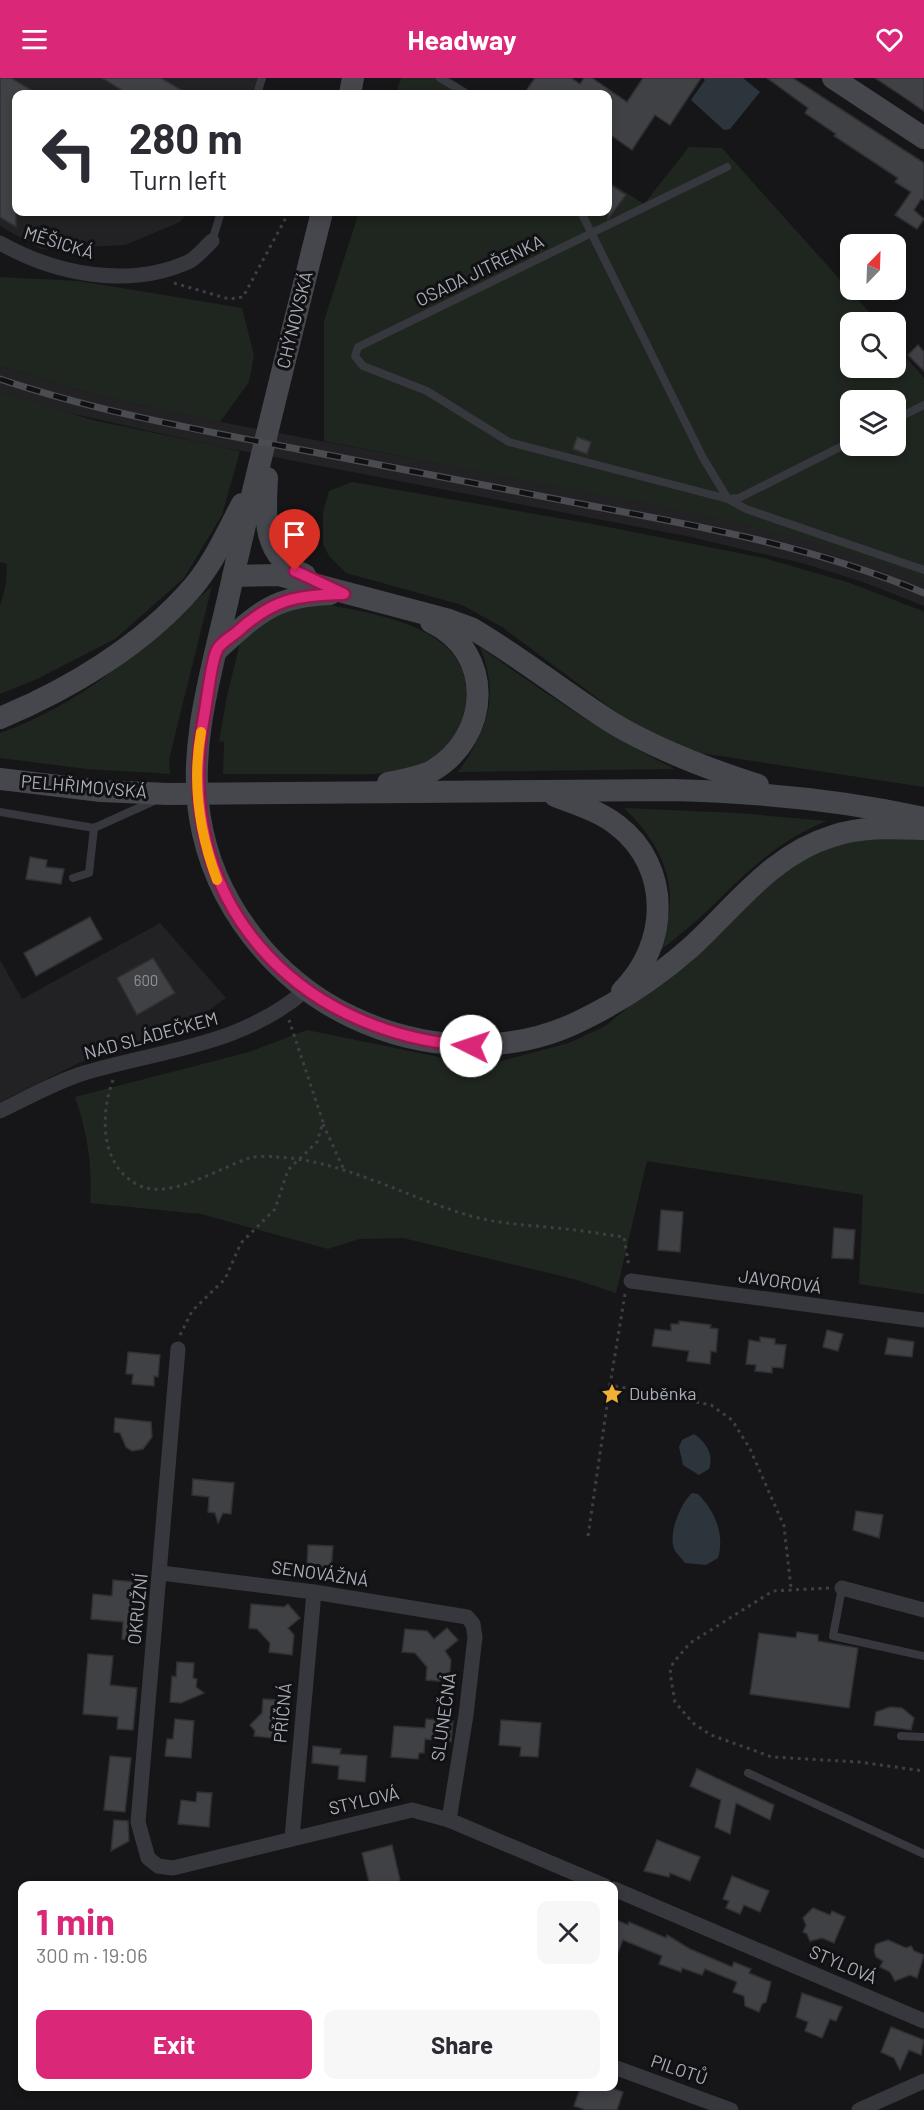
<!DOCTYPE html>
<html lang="en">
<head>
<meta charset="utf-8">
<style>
	body { margin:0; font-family:Barlow,sans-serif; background:#f7f7f7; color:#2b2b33; height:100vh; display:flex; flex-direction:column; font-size:22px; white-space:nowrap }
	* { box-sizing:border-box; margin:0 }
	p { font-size:20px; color:#7c7c81 }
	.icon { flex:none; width:33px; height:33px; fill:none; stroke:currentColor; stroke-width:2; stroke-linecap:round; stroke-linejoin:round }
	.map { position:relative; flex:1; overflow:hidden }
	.side { position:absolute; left:18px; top:1803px; width:600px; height:210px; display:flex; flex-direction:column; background:#fff; border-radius:12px; box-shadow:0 3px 9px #0003 }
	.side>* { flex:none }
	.guide { position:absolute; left:12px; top:12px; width:600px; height:126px; border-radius:12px; box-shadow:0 3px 9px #0003; background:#fff; color:#2b2b33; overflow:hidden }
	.needle { width:39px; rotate:23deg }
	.fabs { position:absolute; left:840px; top:156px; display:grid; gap:12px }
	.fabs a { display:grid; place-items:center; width:66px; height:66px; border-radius:12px; background:#fff; box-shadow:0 3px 9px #0003; font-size:30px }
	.pin { position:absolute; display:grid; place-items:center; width:51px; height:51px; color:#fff; margin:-62px -26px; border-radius:50% 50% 50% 0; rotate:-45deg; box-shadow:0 0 6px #0007 }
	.pin .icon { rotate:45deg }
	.me { position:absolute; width:66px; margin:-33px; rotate:274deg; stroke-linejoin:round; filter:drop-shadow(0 0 4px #0008) }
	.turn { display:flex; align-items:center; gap:21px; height:126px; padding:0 18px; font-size:27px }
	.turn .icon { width:78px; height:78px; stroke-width:2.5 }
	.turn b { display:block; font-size:42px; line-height:51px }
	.round { display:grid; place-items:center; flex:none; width:63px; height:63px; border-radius:12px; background:#f7f7f7 }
	.overview { display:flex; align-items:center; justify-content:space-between; height:102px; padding:0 18px }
	h1 { font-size:36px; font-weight:700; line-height:45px; color:#db2777 }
	.cta { display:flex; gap:12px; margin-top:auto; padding:12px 18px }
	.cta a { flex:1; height:69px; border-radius:12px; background:#db2777; color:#fff; font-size:24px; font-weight:700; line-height:69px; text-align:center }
	.cta a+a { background:#f7f7f7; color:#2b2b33 }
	header { display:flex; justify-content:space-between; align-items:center; height:78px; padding:0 18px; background:#db2777; color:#fff; font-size:27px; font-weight:700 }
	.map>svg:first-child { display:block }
</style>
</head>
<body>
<header><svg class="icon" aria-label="menu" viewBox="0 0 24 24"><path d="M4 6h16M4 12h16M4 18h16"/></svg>Headway<svg class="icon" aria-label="heart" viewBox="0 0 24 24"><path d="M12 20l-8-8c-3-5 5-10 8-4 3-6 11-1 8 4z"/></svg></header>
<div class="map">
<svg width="924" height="2032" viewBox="0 0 924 2032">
	<rect width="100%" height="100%" fill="#161618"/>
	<g fill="#222225">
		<polygon points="0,0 259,0 253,16 16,16 16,134 188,134 180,144 125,167 41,171 0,148"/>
		<polygon points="0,288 99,318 216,343 691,434 809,461 871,480 924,501 924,528 863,504 802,485 686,458 211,367 48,330 0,314"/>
		<polygon points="160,845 226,920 171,959 79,985 0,1024 0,882 22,921"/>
	</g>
	<g fill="#1e261f" fill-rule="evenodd">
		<polygon points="401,0 450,0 475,16 396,16"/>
		<path d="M689,69l33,1 156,174h-28v46h46v-22l28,32v201c-106,-42 -217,-64 -329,-85 -90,-17 -181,-35 -271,-53v-120l35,-109h249v-31l36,23zM850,322h46v46h-46z"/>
		<polygon points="0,199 79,203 242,230 254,277 249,304 220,344 99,318 0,288"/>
		<polygon points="0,314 93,342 240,373 222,437 184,500 115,561 37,601 0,616 0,528 6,506 7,486 0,484"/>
		<polygon points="352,404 598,447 764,480 850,505 920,532 924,534 924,709 687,673 620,637 502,549 462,527 346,495 329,478 323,466 323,435 329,413"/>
		<path d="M212,508l-43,173 1,15 -83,-5 -87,-11v-25c87,-31 145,-87 212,-147z"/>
		<path d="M315,524c60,13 169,23 149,111 -4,17 -20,43 -37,50 -33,14 -68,11 -103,11 -34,0 -67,0 -101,0l1,-32 -5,-1 8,-45 13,-53 30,-25z"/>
		<path d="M480,569c64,45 125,88 195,122l-217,3c30,-43 42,-75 22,-125z"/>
		<path d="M624,730l114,5 89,8c-50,19 -84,55 -122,92 -16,15 -34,28 -50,42 30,-56 13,-105 -31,-147z"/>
		<path d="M860,760l64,1v455l-65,-10 4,-89 -216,-34 -31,132 -42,-14 -171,-41 -44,1 -31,10 -127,-35 -111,-11c3,-37 -3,-71 -15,-106l174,-45 58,-22 176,36 86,-23 36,-17 99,-81 87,-79 25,-15z"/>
	</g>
	<g fill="#2c353c">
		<polygon points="703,0 743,0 760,14 730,51 724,52 691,22 705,2"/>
		<path d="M694,1356c12,8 20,21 15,35l-10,6 -16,-10 -4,-18 3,-7z"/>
		<path d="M692,1415l6,1c17,17 27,41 20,64l-12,7 -21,-2c-3,-4 -7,-8 -10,-12 -8,-15 5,-47 17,-58z"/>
	</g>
	<g fill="#404145" stroke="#303034" stroke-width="1.5">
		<polygon points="0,0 11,0 38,16 16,16 16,149 0,139"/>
		<polygon points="102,0 161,0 188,16 128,16"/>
		<polygon points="535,0 571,0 580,6 584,0 592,0 627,24 643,0 701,0 670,47 655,37 632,72 608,55 608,16 524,16"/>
		<polygon points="767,0 793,0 924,85 924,122 921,121 914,132 924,141 917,151 895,137 911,114 895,104 898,100 834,58 836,56 805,35 808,30"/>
		<polygon points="875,0 924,0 924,33 908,22"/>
		<polygon points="608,105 626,117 608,141"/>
		<polygon points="918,267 924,274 924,293 908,277"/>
		<polygon points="577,359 591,364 587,376 573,371"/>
		<polygon points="30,779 47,782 46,789 64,791 61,806 26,801"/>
		<polygon points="90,839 102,861 36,898 24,875"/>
		<polygon points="153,880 175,915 137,937 117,900"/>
		<polygon points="661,1132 683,1134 680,1174 658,1172"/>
		<polygon points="834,1150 855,1152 853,1181 832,1180"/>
		<polygon points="679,1243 711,1247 710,1250 718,1251 716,1274 711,1273 710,1286 687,1283 689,1273 652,1268 655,1251 671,1253 671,1246 679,1246"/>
		<polygon points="827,1252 843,1256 838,1273 823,1269"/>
		<polygon points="760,1259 775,1261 775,1266 786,1267 783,1290 772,1289 772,1295 755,1293 756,1287 746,1286 749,1262 760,1264"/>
		<polygon points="888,1260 914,1264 912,1279 885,1276"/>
		<polygon points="128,1274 160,1277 158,1299 154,1298 154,1308 132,1306 133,1296 126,1296"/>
		<polygon points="115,1340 151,1344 152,1359 143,1371 132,1373 126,1369 120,1355 114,1354"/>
		<polygon points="193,1401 234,1405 231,1436 223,1435 218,1445 215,1435 208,1434 209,1419 192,1417"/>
		<polygon points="856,1433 883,1437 879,1460 853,1452"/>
		<polygon points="308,1467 333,1468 331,1493 307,1491"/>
		<polygon points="113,1502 136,1504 135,1520 144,1521 140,1563 122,1561 123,1544 91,1541 93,1516 112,1518"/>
		<polygon points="251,1526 284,1529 288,1526 300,1540 288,1550 294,1557 292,1577 269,1574 270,1565 257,1551 249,1550"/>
		<polygon points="447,1550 458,1562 445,1573 451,1582 449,1604 426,1602 427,1589 415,1575 402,1574 405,1551 427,1553 434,1561"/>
		<polygon points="797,1554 818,1557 818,1563 858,1570 849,1630 750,1616 759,1555 796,1560"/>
		<polygon points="88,1576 113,1578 110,1607 137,1610 133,1652 117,1651 118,1639 83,1636"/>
		<polygon points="177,1584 194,1585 193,1600 197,1601 196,1609 204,1615 181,1625 170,1624 172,1598 176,1599"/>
		<polygon points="263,1621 279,1622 278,1637 288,1650 281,1655 281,1661 254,1658 255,1653 250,1647 262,1635"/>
		<polygon points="890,1629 902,1630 914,1640 911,1652 874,1647 876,1634"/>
		<polygon points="175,1641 194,1643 191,1680 165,1678 167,1661 173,1661"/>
		<polygon points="426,1641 453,1643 451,1664 425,1661 424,1675 419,1675 418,1681 391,1679 394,1648 425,1650"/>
		<polygon points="501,1642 541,1645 538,1679 520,1678 521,1669 499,1667"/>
		<polygon points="313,1668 341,1671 340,1676 367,1678 365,1704 338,1701 339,1688 312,1685"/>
		<polygon points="110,1678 131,1680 125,1734 104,1732"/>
		<polygon points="697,1691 774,1727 770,1742 736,1725 730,1756 715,1749 721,1722 690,1708"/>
		<polygon points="197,1714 212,1715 209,1749 178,1746 181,1722 196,1724"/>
		<polygon points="114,1742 128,1743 129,1763 111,1773"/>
		<polygon points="657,1762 700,1779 690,1803 670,1795 669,1799 644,1793"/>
		<polygon points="392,1767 400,1802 397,1808 370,1808 362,1775"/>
		<polygon points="732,1798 769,1813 760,1834 744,1827 740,1836 726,1830 729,1823 723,1821"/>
		<polygon points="813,1830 830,1837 832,1833 845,1839 834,1865 822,1860 810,1863 807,1856 803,1854 806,1847 803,1840"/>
		<polygon points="614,1841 628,1847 629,1844 666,1860 667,1857 690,1871 732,1889 734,1884 751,1891 749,1895 771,1904 766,1924 762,1926 759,1934 745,1928 744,1918 733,1914 737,1904 705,1891 702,1897 682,1890 681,1894 659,1886 662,1878 623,1862 614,1885"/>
		<polygon points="888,1862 906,1870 911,1868 914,1873 924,1877 917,1900 910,1897 895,1903 890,1894 880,1889 883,1883 876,1879 874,1872 876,1866"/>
		<polygon points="802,1915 842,1929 836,1943 830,1941 822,1960 805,1953 808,1944 796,1939"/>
		<polygon points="891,1949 924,1962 921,1977 909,1972 900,1992 894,1980 881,1974"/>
		<polygon points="581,2008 606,2008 623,2014 617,2032 586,2032 574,2028"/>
	</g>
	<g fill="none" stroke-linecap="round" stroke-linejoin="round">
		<g stroke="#3d3f44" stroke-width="3" stroke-dasharray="3 4.5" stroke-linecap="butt">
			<polyline points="174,205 229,221 243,219 289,134"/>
			<path d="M113,1002c-13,35 -13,85 25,105 30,16 81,-17 111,-27 8,-2 19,-2 27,-1 68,3 131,41 195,59 29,8 56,9 86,12 22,2 45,6 67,9l5,30"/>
			<polyline points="323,1046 344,1092"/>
			<polyline points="625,1216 610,1307 711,1327 732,1342 750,1371 784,1448 791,1510"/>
			<polyline points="180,1257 192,1233 225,1201 241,1165 275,1131 288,1092 317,1064 323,1044 289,942"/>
			<polyline points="588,1458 610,1307"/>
			<polyline points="829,1510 773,1513 690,1565 673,1585 670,1595 675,1624 693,1645 711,1657 772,1679 859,1684 924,1693"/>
		</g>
		<g stroke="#37383d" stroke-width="8">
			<polyline points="440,0 467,16"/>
			<polyline points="257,16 262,0"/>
			<polyline points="727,89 358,269 355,278 363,288 427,313 509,364 728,421 746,431 924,492"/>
			<polyline points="581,134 703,380 728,421 739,420 850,364"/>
			<polyline points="212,163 221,134"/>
			<polyline points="896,341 924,327"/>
			<polyline points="0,734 94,750 156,722"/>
			<polyline points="73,800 89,795 94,750"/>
			<polyline points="842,1510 833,1558 924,1578"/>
			<polyline points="901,1658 924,1659"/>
			<polyline points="748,1695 924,1776"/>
		</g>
		<g stroke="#37383d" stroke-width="15">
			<path d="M0,165c55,31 128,46 188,19 9,-4 17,-15 24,-21"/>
			<path d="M0,1033c27,-13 55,-29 84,-38 80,-24 155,-26 222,-83"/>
			<polyline points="631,1203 924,1242"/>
			<polyline points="178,1271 138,1744 148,1780 158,1788 173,1790 412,1732 449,1742 605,1808"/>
			<polyline points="161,1495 314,1514 467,1539 473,1546 475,1559 466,1637 449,1742"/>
			<polyline points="842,1510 924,1532"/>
			<polyline points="292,1760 314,1514"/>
			<polyline points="614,1811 924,1943"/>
			<polyline points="614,1989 731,2032"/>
			<polyline points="859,2032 924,2003"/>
		</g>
		<g stroke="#45474d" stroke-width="22">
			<polyline points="833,0 924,60"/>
			<polyline points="350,16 353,0"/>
			<path d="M322,134c-32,128 -65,257 -94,387 -16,70 -40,147 -28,219 14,86 74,162 152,199 71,34 159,39 230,3 39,-19 75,-43 108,-72 45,-41 82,-94 143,-112 30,-10 60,-8 91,-7"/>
			<path d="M267,400c-2,40 -5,79 38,97"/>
			<path d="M233,498l46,-1 170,45 22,8c48,28 93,64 140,94 46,28 97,47 147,63"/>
			<path d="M217,572c40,-36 56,-54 113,-56"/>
			<path d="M0,640c70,-29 143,-73 193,-131 21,-25 34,-55 49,-83"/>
			<path d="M0,701l101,12 67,3 504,-4c85,2 169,10 252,28"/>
			<path d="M388,705c14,-3 30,-5 44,-12 59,-34 63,-119 -1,-149"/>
			<path d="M555,718c21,8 44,15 62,29 55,42 52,120 5,166"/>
		</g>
		<defs>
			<path id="rail" d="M0,301c95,32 194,50 292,69 100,19 200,39 300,58 113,21 226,42 332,87"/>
		</defs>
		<use href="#rail" stroke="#4a4c52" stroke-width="7"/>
		<use href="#rail" stroke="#111113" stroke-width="4.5" stroke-dasharray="14" stroke-linecap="butt"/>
	</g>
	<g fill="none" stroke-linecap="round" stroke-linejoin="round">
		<defs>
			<path id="route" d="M295,493l49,23c-47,1 -71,5 -107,38 -6,5 -17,11 -20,18 -6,11 -10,52 -13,67 -34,180 89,317 267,329"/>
		</defs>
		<use href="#route" stroke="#8e194d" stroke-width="15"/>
		<use href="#route" stroke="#db2777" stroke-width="10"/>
		<path stroke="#f59e0b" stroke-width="10" d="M201,654c-9,50 -2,100 16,148"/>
	</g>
	<defs>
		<symbol id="sight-bare" viewBox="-9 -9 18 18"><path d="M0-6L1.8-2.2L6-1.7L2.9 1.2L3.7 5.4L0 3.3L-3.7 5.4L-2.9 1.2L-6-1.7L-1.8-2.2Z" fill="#f2b134" stroke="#111113" stroke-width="2.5" paint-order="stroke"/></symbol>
	</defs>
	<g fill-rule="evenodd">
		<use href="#sight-bare" x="597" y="1301" width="30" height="30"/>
	</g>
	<g text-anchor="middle" stroke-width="6" stroke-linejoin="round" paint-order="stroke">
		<g font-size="15" fill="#8e929b">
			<text x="146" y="908">600</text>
		</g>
		<g font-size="18" fill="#a8adb8" stroke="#111113">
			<text transform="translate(59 165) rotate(17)" y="6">MĚŠICKÁ</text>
			<text transform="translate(480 193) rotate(-26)" y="6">OSADA JITŘENKA</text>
			<text transform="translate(295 242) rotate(-76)" y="6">CHÝNOVSKÁ</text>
			<text transform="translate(84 709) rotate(5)" y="6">PELHŘIMOVSKÁ</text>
			<text transform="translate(151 958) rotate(-15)" y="6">NAD SLÁDEČKEM</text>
			<text transform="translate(780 1204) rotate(8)" y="6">JAVOROVÁ</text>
			<text transform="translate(320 1496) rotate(8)" y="6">SENOVÁŽNÁ</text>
			<text transform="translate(138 1531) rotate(-84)" y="6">OKRUŽNÍ</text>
			<text transform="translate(283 1635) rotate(-85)" y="6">PŘÍČNÁ</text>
			<text transform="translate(444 1639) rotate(-82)" y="6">SLUNEČNÁ</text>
			<text transform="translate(364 1723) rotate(-13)" y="6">STYLOVÁ</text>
			<text transform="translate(843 1887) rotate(23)" y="6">STYLOVÁ</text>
			<text transform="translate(679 1992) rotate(19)" y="6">PILOTŮ</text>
		</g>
		<g font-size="18" fill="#a8adb8" stroke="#111113" text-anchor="start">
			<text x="629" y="1322">Duběnka</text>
		</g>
	</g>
</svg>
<div class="fabs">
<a><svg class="needle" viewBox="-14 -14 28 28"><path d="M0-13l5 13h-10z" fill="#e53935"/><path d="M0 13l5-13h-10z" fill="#7c7c81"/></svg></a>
<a><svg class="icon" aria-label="search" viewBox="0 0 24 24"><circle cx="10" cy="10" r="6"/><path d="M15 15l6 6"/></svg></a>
<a><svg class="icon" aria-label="layers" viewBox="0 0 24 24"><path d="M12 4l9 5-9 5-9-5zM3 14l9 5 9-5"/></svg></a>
</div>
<div class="pin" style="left:295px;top:493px;background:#d93025"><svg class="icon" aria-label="arrive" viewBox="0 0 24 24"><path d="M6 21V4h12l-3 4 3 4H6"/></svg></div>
<svg class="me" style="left:471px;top:968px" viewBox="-20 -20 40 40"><circle r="19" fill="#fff"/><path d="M0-13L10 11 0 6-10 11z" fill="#db2777"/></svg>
<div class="guide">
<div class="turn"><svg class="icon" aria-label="left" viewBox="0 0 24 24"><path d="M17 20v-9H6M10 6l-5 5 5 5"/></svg><div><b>280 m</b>Turn left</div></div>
</div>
<section class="side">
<div class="overview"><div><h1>1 min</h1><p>300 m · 19:06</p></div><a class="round"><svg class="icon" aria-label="close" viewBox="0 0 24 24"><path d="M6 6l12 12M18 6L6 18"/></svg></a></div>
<div class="cta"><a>Exit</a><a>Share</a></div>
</section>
</div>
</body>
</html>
